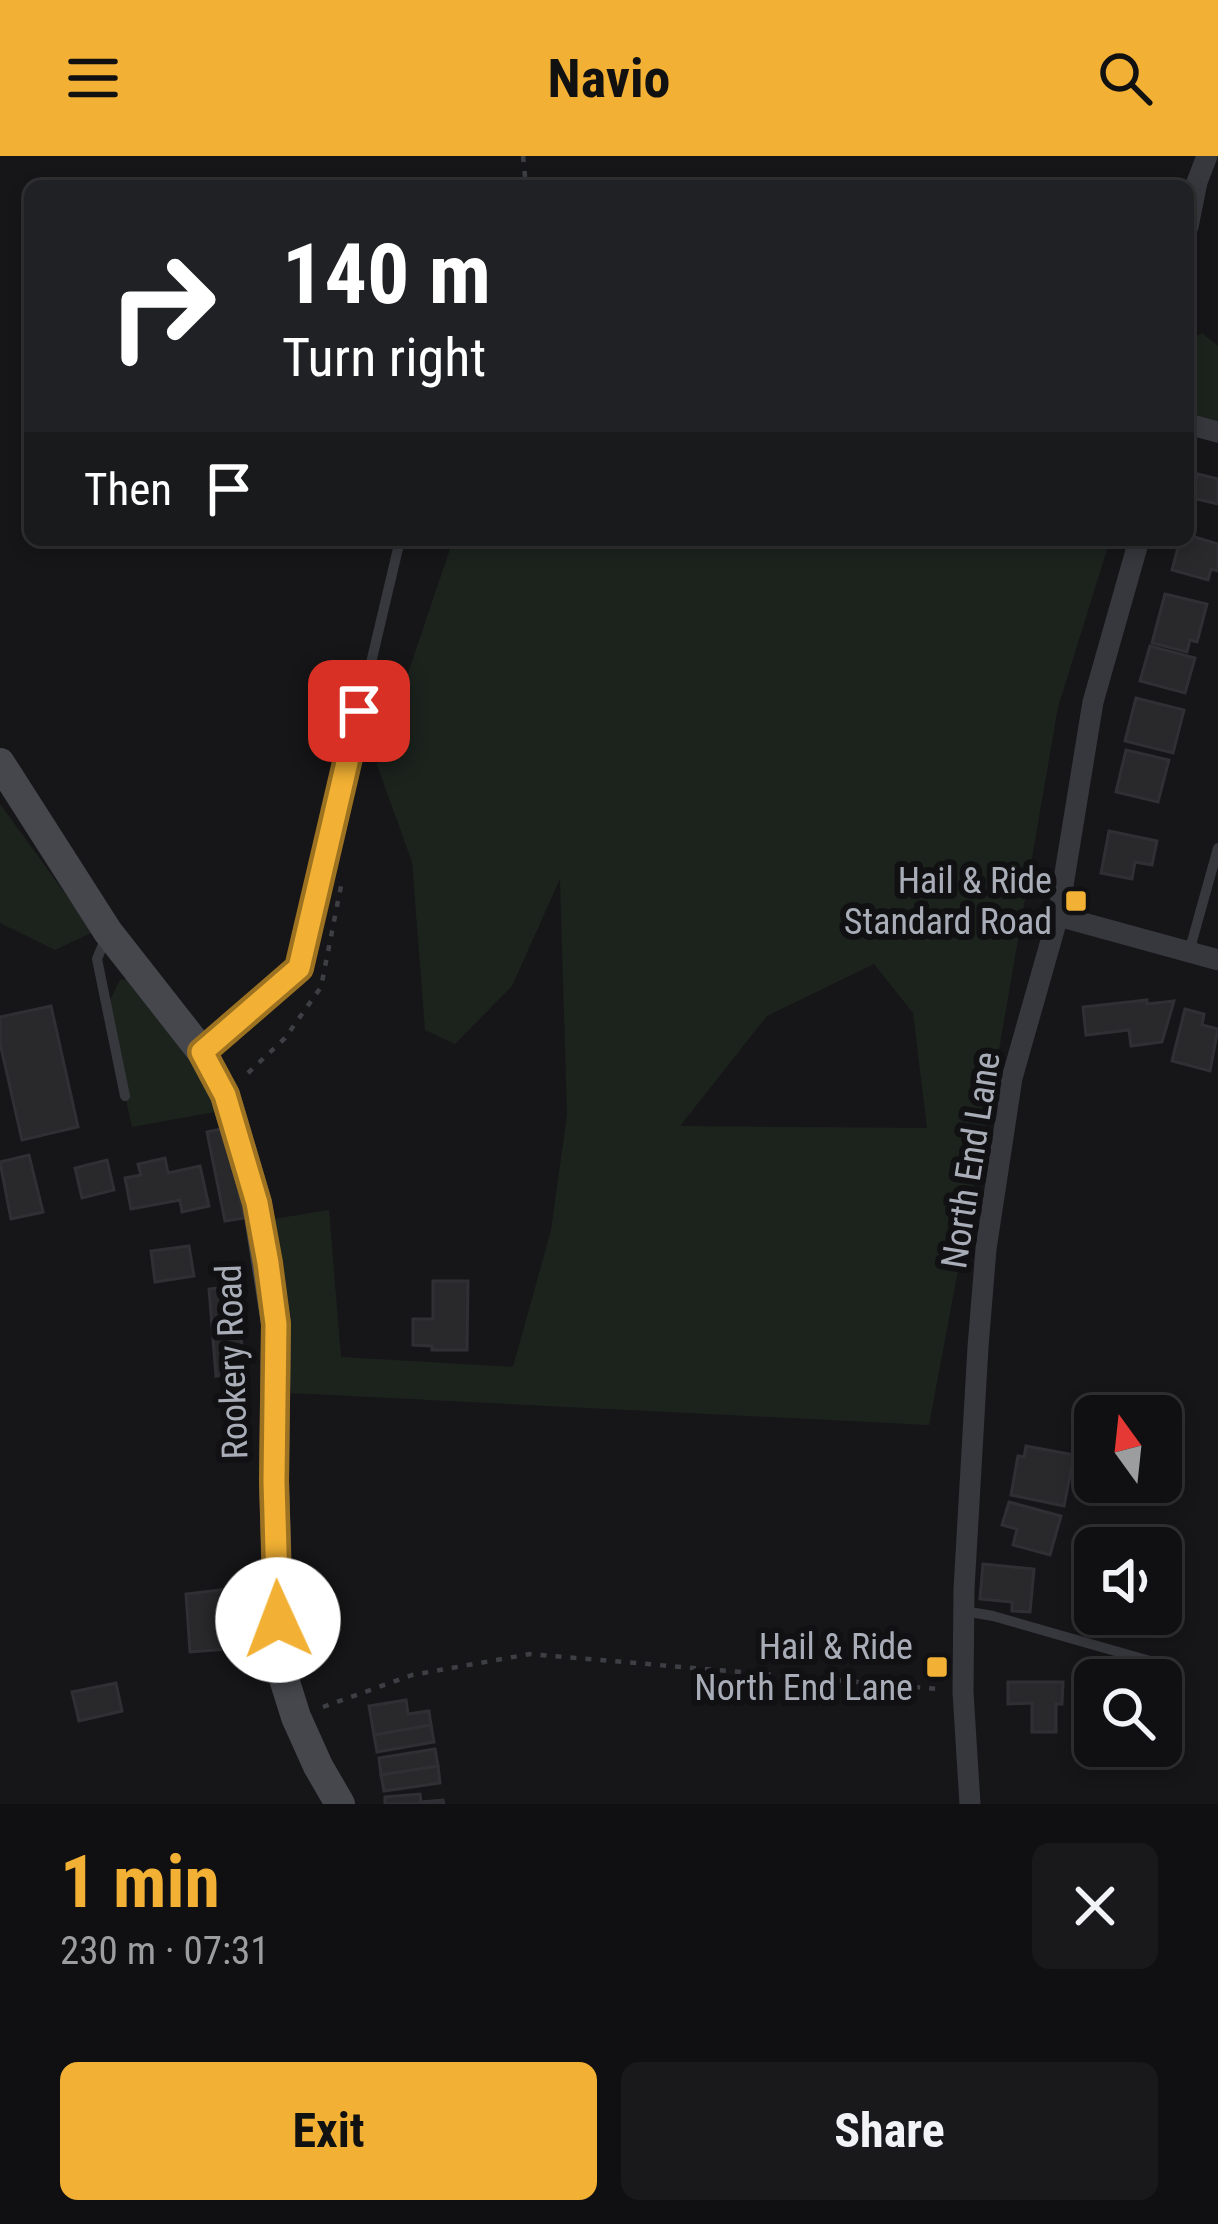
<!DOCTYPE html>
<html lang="en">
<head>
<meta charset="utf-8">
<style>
	body { margin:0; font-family:"Roboto Condensed",sans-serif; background:#19191b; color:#f1f3f6; height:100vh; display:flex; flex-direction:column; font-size:45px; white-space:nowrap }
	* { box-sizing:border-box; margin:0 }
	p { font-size:39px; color:#9c9d9f }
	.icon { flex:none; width:66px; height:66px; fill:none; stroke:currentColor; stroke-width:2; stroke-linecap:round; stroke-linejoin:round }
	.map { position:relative; height:1648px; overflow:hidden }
	.drawer { display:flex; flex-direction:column; background:#101012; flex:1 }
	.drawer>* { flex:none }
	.top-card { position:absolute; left:24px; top:24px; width:1170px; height:366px; border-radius:18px; box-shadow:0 6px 18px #0003,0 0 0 3px #303032; background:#202124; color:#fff; overflow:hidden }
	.needle { width:78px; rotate:345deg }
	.fabs { position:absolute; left:1074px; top:1239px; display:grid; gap:24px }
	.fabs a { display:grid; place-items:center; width:108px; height:108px; border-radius:18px; background:#101012; box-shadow:0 6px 18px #0003,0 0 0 3px #303032; font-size:60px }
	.pin { position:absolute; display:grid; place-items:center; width:102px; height:102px; color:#fff; margin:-51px; border-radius:24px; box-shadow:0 6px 18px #0006 }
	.me { position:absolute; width:132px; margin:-66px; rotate:358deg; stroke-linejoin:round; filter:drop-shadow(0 0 9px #0008) }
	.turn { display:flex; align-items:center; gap:42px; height:252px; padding:0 60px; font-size:54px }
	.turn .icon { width:156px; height:156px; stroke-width:2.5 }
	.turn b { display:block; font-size:84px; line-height:102px }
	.then { display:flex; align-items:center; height:114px; padding:0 60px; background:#0003; gap:24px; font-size:45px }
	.round { display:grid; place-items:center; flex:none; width:126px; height:126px; border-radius:18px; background:#19191b }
	.headline { display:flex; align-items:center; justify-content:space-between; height:204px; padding:0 60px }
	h1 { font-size:72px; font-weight:700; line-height:90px; color:#f2b134 }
	.button { display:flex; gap:24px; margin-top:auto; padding:24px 60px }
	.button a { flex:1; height:138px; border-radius:18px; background:#f2b134; color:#111; font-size:48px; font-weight:700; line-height:138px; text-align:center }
	.button a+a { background:#19191b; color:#f1f3f6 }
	header { display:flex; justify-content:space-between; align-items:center; height:156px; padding:0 60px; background:#f2b134; color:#111; font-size:54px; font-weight:700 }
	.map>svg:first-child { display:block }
</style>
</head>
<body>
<header><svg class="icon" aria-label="menu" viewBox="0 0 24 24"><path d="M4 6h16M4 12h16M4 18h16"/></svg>Navio<svg class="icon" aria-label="search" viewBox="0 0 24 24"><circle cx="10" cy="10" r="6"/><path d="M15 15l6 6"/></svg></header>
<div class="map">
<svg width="1218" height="1648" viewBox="0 0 1218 1648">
	<rect width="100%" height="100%" fill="#161618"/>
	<g fill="#1c231d" fill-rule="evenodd">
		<polygon points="1202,177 1218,190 1218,266 1188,258 1188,186"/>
		<path d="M453,384h657l-52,167 -64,372 -65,346 -638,-32 -18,-174 56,-9 12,147 172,10 38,-137 16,-115 -7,-236 -48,107 -57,58 -30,-14 -13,-168 -35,-97zM874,808l39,49 14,115 -247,-2 87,-110z"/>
		<polygon points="0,648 93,776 55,794 0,767"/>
		<polygon points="133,823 195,899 220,955 132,971 106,853 120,824"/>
	</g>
	<g fill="#29292c" stroke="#303034" stroke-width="3">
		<polygon points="1198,318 1218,323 1218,348 1192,342"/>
		<polygon points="1188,379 1218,388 1218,415 1211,413 1208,424 1172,414 1180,384 1188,384"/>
		<polygon points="1165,438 1207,448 1197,486 1190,484 1187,496 1152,487"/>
		<polygon points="1150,490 1195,502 1185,537 1140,525"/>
		<polygon points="1136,542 1184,554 1173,597 1125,585"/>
		<polygon points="1126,594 1169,604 1158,646 1116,636"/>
		<polygon points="1109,675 1157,685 1152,709 1135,706 1132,723 1101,717"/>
		<polygon points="1147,844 1147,848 1174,845 1162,886 1131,890 1129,874 1086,879 1083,851"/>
		<polygon points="51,850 78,971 22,984 0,887 0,861"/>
		<polygon points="1185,853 1204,858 1202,869 1218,873 1210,915 1172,905"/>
		<polygon points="226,972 244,1062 225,1065 207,976"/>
		<polygon points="29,999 43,1056 11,1063 0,1006"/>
		<polygon points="165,1002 168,1017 200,1010 209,1050 182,1056 180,1044 131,1053 125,1022 141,1019 138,1008"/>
		<polygon points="107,1004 114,1034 82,1042 75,1012"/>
		<polygon points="189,1090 194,1120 155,1126 151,1095"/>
		<polygon points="433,1125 468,1125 467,1194 432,1194 432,1190 413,1189 413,1163 433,1163"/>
		<polygon points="237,1130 244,1217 216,1220 209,1133"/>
		<polygon points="1026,1290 1074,1299 1064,1350 1011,1339 1018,1300 1024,1301"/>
		<polygon points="1009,1346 1061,1360 1050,1399 1013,1389 1017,1373 1002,1369"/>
		<polygon points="983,1408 1034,1413 1030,1456 1012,1455 1012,1446 980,1443"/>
		<polygon points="237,1432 237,1434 248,1433 253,1491 190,1496 186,1438"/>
		<polygon points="1008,1526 1063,1526 1062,1548 1056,1548 1056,1576 1032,1576 1032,1547 1008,1548"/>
		<polygon points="116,1527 122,1555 79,1565 72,1536"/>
		<polygon points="406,1544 408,1558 429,1555 431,1569 374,1579 369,1550"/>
		<polygon points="431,1569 434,1586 377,1596 374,1579"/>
		<polygon points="435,1593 438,1610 381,1619 379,1602"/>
		<polygon points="438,1610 440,1627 384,1635 381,1619"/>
		<polygon points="420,1638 421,1646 443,1644 444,1648 385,1648 385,1641"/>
	</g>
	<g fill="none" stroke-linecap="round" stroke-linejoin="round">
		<g stroke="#3d3f44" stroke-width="4.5" stroke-dasharray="6 9" stroke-linecap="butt">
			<polyline points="523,0 526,30"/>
			<polyline points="248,917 285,882 321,831 341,730"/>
			<polyline points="323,1551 412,1519 530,1498 939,1533"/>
		</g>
		<g stroke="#37383d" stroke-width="10">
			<polyline points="107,779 97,803 125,940"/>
			<polyline points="1189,796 1218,692"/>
			<polyline points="205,894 299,812 400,384"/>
			<polyline points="964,1455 993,1460 1171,1511"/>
		</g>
		<g stroke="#37383d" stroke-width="21">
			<polyline points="1188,71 1197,26 1207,0"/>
			<polyline points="1188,268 1218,276"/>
			<polyline points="1058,760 1218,804"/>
			<polyline points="970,1648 963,1536 964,1433 978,1191 986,1093 1012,922 1058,760 1093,546 1139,384"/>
		</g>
		<polyline stroke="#45474d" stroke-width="30" points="0,607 108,776 202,896 225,939 257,1047 276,1168 274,1325 280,1510 296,1561 318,1610 340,1648"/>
	</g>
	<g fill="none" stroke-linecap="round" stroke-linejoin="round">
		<defs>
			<polyline id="route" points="278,1464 274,1325 276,1168 268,1107 257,1047 225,939 202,896 299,812 359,555"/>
		</defs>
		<use href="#route" stroke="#9d7322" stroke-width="30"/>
		<use href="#route" stroke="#f2b134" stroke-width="21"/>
	</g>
	<g fill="#f2b134" stroke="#111113" stroke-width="4.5">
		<rect x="1064" y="733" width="24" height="24" rx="6"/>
		<rect x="925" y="1499" width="24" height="24" rx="6"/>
	</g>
	<g text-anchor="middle" stroke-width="12" stroke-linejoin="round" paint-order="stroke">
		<g font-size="36" fill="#a8adb8" stroke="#111113" text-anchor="end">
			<text x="1052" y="737">Hail &amp; Ride<tspan x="1052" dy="41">Standard Road</tspan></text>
			<text x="913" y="1503">Hail &amp; Ride<tspan x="913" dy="41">North End Lane</tspan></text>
		</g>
		<g font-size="36" fill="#a8adb8" stroke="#111113">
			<text transform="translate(970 1004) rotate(-81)" y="13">North End Lane</text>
			<text transform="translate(231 1206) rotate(-92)" y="13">Rookery Road</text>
		</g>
	</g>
</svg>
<div class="fabs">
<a><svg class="needle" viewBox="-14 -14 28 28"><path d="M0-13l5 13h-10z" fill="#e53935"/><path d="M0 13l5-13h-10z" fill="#9c9d9f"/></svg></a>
<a><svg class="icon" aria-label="sound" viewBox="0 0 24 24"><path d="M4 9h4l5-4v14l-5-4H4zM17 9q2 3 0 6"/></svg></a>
<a><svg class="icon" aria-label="search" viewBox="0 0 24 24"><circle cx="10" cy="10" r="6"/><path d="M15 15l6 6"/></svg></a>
</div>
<div class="pin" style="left:359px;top:555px;background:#d93025"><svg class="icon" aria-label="arrive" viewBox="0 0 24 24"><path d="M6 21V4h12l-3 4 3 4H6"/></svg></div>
<svg class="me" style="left:278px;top:1464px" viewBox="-20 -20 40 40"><circle r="19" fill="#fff"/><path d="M0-13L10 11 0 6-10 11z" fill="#f2b134"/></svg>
<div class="top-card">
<div class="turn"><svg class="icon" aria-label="right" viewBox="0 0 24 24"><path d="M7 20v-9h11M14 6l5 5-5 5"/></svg><div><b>140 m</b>Turn right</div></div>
<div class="then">Then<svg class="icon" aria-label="arrive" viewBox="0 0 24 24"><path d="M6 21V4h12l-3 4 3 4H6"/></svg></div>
</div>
</div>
<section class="drawer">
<div class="headline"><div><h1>1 min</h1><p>230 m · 07:31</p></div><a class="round"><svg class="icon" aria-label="close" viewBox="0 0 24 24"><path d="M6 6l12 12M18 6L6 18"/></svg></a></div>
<div class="button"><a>Exit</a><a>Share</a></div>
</section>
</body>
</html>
